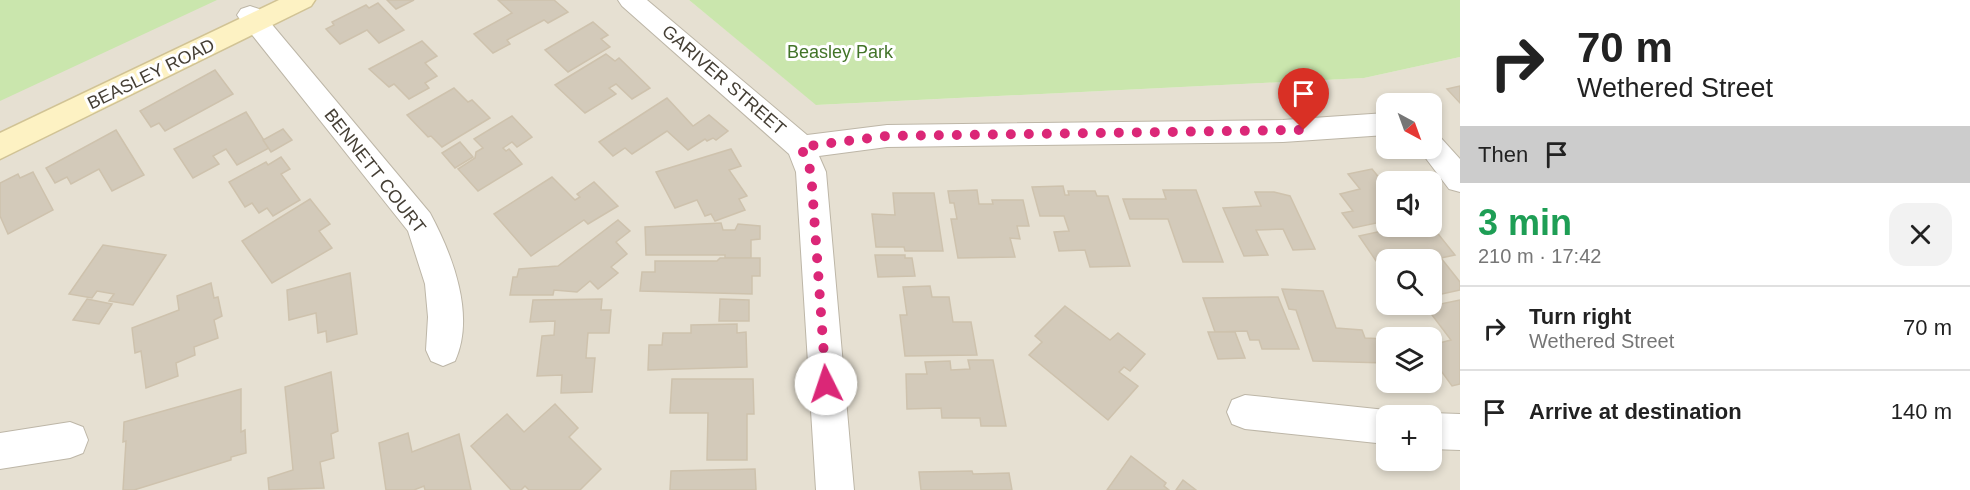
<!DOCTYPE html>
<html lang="en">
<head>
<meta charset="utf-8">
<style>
	body { margin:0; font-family:Helvetica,sans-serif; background:#f2f2f2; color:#222; height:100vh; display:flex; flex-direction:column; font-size:22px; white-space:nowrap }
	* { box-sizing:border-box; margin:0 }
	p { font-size:20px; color:#767676 }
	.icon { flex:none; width:33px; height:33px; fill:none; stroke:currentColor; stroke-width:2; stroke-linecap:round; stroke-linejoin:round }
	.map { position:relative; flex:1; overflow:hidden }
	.panel { display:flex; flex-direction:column; background:#fff; width:510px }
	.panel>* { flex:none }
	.guide { background:#fff; color:#222; overflow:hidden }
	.needle { width:39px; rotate:139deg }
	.controls { position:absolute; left:1376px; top:93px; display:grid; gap:12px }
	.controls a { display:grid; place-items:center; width:66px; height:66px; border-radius:12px; background:#fff; box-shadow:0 3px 9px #0003; font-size:30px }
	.pin { position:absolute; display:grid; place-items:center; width:51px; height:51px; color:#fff; margin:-62px -26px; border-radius:50% 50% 50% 0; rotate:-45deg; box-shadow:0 0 6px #0007 }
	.pin .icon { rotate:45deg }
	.me { position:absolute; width:66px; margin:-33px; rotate:356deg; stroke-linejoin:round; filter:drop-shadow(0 0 4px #0008) }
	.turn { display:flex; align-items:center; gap:21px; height:126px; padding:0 18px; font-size:27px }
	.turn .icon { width:78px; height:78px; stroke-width:2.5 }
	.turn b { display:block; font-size:42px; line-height:51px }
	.then { display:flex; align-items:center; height:57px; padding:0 18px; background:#0003; gap:12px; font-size:22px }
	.round { display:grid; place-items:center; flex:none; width:63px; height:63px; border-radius:18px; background:#f2f2f2 }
	.summary { display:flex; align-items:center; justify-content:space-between; height:102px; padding:0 18px }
	h1 { font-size:36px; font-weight:700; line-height:45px; color:#1e9e55 }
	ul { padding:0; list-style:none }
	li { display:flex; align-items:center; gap:18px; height:84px; padding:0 18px; border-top:2px solid #e0e0e0 }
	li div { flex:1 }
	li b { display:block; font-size:22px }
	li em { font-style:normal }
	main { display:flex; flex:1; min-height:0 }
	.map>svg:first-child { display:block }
</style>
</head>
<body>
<main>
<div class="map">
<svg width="1460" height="490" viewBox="0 0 1460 490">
	<rect width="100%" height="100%" fill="#f2eee4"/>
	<path fill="#e6e0d2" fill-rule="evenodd" d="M213,0h476l128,105 547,-27 96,-21v433h-1460v-392zM1386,104h45v44h-45zM1386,182h45v44h-45zM1386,260h45v44h-45zM1386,338h45v44h-45zM1386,416h45v44h-45z"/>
	<g fill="#cae6ad">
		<polygon points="0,0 217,0 0,101"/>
		<polygon points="689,0 1460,0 1460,57 1364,78 816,105"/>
	</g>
	<g fill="#d3caba" stroke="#cec2ad" stroke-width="1.5">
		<polygon points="387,0 414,0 396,9"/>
		<polygon points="498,0 554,0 568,12 548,23 544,20 507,40 510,44 493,53 474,34 512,13"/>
		<polygon points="378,3 404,30 379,43 367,30 340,44 326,29 334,25 332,22 366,5 369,8"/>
		<polygon points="593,22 608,35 601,39 610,47 568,72 545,50"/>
		<polygon points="422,41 437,56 425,63 437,76 425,83 429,88 409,99 394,84 389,87 369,69"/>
		<polygon points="606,54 615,61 619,58 650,88 632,99 616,84 609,88 616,94 585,113 555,85"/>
		<polygon points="215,70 233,94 165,131 159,123 151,127 140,111"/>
		<polygon points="1460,86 1460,103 1447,89"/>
		<polygon points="454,88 468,102 472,100 490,118 442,147 431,136 428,137 407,115"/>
		<polygon points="667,98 693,126 709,115 728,131 716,140 713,138 707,141 705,139 688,150 667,131 632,154 625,148 613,156 599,142"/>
		<polygon points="246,112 269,148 237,165 226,149 213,156 219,164 193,178 174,149"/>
		<polygon points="512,116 532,137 517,147 512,142 503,148 506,151 509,149 522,164 478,191 458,169 475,158 476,152 483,148 474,139"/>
		<polygon points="283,129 292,140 271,152 263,140"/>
		<polygon points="116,130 144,175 112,191 99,169 71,184 67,177 55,183 46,168"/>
		<polygon points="460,142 473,157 455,168 442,153"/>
		<polygon points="731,149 741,166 729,170 747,196 739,199 745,210 715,221 711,214 705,216 697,200 675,208 656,172"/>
		<polygon points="281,157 290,169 281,174 300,200 273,216 267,208 259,213 252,203 245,207 229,182 266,162 268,165"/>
		<polygon points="1372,169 1386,186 1386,221 1353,228 1342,213 1353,211 1340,194 1360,189 1348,174"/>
		<polygon points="33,172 53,210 8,234 0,216 0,183 18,174 20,178"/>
		<polygon points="552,177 575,200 580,197 577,194 594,182 618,206 588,224 584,220 531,256 494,214"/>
		<polygon points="1063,186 1065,195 1069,195 1068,191 1095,191 1097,196 1108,196 1130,266 1090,267 1085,250 1059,251 1054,232 1069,231 1064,216 1040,216 1032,187"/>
		<polygon points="977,190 979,204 993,204 992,200 1023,200 1029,226 1017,226 1020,239 1010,238 1015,257 958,258 951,219 957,219 954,203 950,203 948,191"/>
		<polygon points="1163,190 1196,190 1223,262 1183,262 1168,219 1130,219 1123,199 1166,199"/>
		<polygon points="1255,192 1274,192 1290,196 1315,249 1293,250 1283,229 1256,230 1268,255 1244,256 1223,208 1261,206"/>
		<polygon points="893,193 934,193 943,251 905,251 904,247 876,247 872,214 895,215"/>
		<polygon points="310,199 330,224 319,231 332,248 272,283 242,241"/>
		<polygon points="618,220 630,231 616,242 627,254 611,267 618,273 598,289 590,281 577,292 554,290 553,295 510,295 513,277 517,277 519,269 558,266"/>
		<polygon points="721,223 723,230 735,230 738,224 760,226 760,239 751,240 751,258 725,258 725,255 646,255 645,227"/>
		<polygon points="1431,225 1455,255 1441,258 1460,282 1460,290 1433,296 1431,293 1431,260 1386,260 1386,271 1383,271 1359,236 1405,226"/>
		<polygon points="103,245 166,255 133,305 109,301 114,294 97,291 92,298 69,294"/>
		<polygon points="875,255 905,255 905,258 912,258 915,276 878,277"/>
		<polygon points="720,258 760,258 760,276 752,276 752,294 640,291 642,272 655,272 655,261 717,261"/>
		<polygon points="350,273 357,334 327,342 326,331 318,333 316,313 289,320 287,290"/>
		<polygon points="211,283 214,298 218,297 222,316 214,320 218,338 194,347 195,355 176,363 178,376 146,388 141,351 135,353 132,328 179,310 177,296"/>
		<polygon points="930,286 932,297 949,297 953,322 971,322 977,355 905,356 900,315 907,315 903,287"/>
		<polygon points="1282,289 1323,291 1336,328 1362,330 1365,338 1386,339 1386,363 1313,361 1296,310 1289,309"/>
		<polygon points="1278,297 1299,349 1262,349 1259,340 1250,340 1247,331 1215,332 1203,298"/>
		<polygon points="87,299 112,304 99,324 73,320"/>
		<polygon points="602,299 601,310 611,310 609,333 588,333 586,358 595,358 592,392 561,393 562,375 537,376 542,336 554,335 555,321 530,322 533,300"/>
		<polygon points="720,299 749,300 749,321 719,321"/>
		<polygon points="1460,300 1460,384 1452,386 1431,357 1431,345 1451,340 1426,307"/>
		<polygon points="1065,306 1110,340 1118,333 1145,354 1130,371 1124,367 1119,372 1138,386 1108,420 1029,355 1042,342 1035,336"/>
		<polygon points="737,324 737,333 746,332 747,367 648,370 649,345 662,345 663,333 691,333 691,325"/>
		<polygon points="1208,332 1235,332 1245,358 1218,359"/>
		<polygon points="968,360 993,360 1006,426 981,426 980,418 942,418 941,408 907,409 906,374 927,374 925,362 950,361 951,370 970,369"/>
		<polygon points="331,372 338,431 331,434 334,458 320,462 324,488 269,490 268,478 293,470 285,387"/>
		<polygon points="672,379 753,379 754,414 747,414 747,460 707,460 708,413 670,413"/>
		<polygon points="241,389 241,432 245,430 246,453 231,457 231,460 134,490 123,490 126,441 123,442 124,422"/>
		<polygon points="555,404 578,428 569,437 601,469 580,490 529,490 525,486 521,490 511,490 471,446 507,414 524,432"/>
		<polygon points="408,433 412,452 459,434 471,490 425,490 424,486 414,490 386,490 379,443"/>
		<polygon points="1131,456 1166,483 1164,486 1169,490 1107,490"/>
		<polygon points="755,469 756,490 670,490 671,471"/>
		<polygon points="972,471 973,474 1009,473 1012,490 921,490 919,472"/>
		<polygon points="1183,480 1196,490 1176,490"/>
	</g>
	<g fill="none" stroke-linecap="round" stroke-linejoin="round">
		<defs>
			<g id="street">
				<polygon points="618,0 647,0 807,135 887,125 1283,120 1386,113 1386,135 1283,142 887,147 819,156 826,172 854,490 816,490 796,172 789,154 622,6"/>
				<path d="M250,6l9,3 171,204c22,41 46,102 25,148l-12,5 -12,-5 -5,-11 2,-33 -3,-33 -17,-53 -167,-210 -4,-6 4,-6z"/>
				<polygon points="1431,135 1441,138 1460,159 1460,192 1449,189 1418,148 1431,148"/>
				<polygon points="1245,395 1386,410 1399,416 1386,416 1386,444 1245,429 1232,424 1227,412 1232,400"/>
				<polygon points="1431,413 1460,414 1460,450 1431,449 1431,416 1426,416"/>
				<polygon points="70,422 83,427 88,440 83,453 70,458 0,469 0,433"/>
			</g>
			<polygon id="secondary" points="279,0 315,0 311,6 0,159 0,133"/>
		</defs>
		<use href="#street" stroke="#bdb6a7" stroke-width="2"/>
		<use href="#secondary" stroke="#d1c395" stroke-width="3"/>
		<use href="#street" fill="#fff" fill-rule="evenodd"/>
		<use href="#secondary" fill="#fdf2c3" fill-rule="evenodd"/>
	</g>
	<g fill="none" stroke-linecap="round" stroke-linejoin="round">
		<polyline stroke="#db2777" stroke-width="10" stroke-dasharray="0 18" points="826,384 811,172 801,147 886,136 1304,130"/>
	</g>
	<g text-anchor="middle" stroke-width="6" stroke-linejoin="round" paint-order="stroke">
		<g font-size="18" fill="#427429" stroke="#fff">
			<text x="840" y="58">Beasley Park</text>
		</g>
		<g font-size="18" fill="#443e34" stroke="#fff">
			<text transform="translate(151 74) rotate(-26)" y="6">BEASLEY ROAD</text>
			<text transform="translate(724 80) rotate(41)" y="6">GARIVER STREET</text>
			<text transform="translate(375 171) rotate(52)" y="6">BENNETT COURT</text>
		</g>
	</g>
</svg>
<div class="controls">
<a><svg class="needle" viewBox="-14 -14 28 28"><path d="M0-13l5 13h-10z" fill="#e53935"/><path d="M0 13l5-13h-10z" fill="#767676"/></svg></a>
<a><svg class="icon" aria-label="sound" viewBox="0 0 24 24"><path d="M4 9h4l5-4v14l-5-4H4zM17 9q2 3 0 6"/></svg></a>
<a><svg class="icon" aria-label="search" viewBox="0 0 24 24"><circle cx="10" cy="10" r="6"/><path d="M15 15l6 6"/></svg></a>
<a><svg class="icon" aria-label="layers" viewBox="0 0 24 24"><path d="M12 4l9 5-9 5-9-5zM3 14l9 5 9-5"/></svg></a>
<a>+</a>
</div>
<div class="pin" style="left:1304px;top:130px;background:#d93025"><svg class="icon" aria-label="arrive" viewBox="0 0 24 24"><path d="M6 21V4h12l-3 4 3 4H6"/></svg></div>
<svg class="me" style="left:826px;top:384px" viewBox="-20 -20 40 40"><circle r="19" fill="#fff"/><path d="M0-13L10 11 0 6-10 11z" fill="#db2777"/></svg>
</div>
<section class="panel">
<div class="guide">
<div class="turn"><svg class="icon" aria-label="right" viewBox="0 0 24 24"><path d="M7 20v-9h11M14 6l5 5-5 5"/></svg><div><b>70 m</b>Wethered Street</div></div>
<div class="then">Then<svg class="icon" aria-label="arrive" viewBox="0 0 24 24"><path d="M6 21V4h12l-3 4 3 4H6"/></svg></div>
</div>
<div class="summary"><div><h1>3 min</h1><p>210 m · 17:42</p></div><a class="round"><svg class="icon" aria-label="close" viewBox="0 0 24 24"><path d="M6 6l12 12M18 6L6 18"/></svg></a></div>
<ul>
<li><svg class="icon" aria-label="right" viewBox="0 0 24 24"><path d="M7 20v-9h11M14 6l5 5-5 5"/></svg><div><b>Turn right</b><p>Wethered Street</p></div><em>70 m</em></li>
<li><svg class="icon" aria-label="arrive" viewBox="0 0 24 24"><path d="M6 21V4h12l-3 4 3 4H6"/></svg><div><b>Arrive at destination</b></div><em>140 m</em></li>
</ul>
</section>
</main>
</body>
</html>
